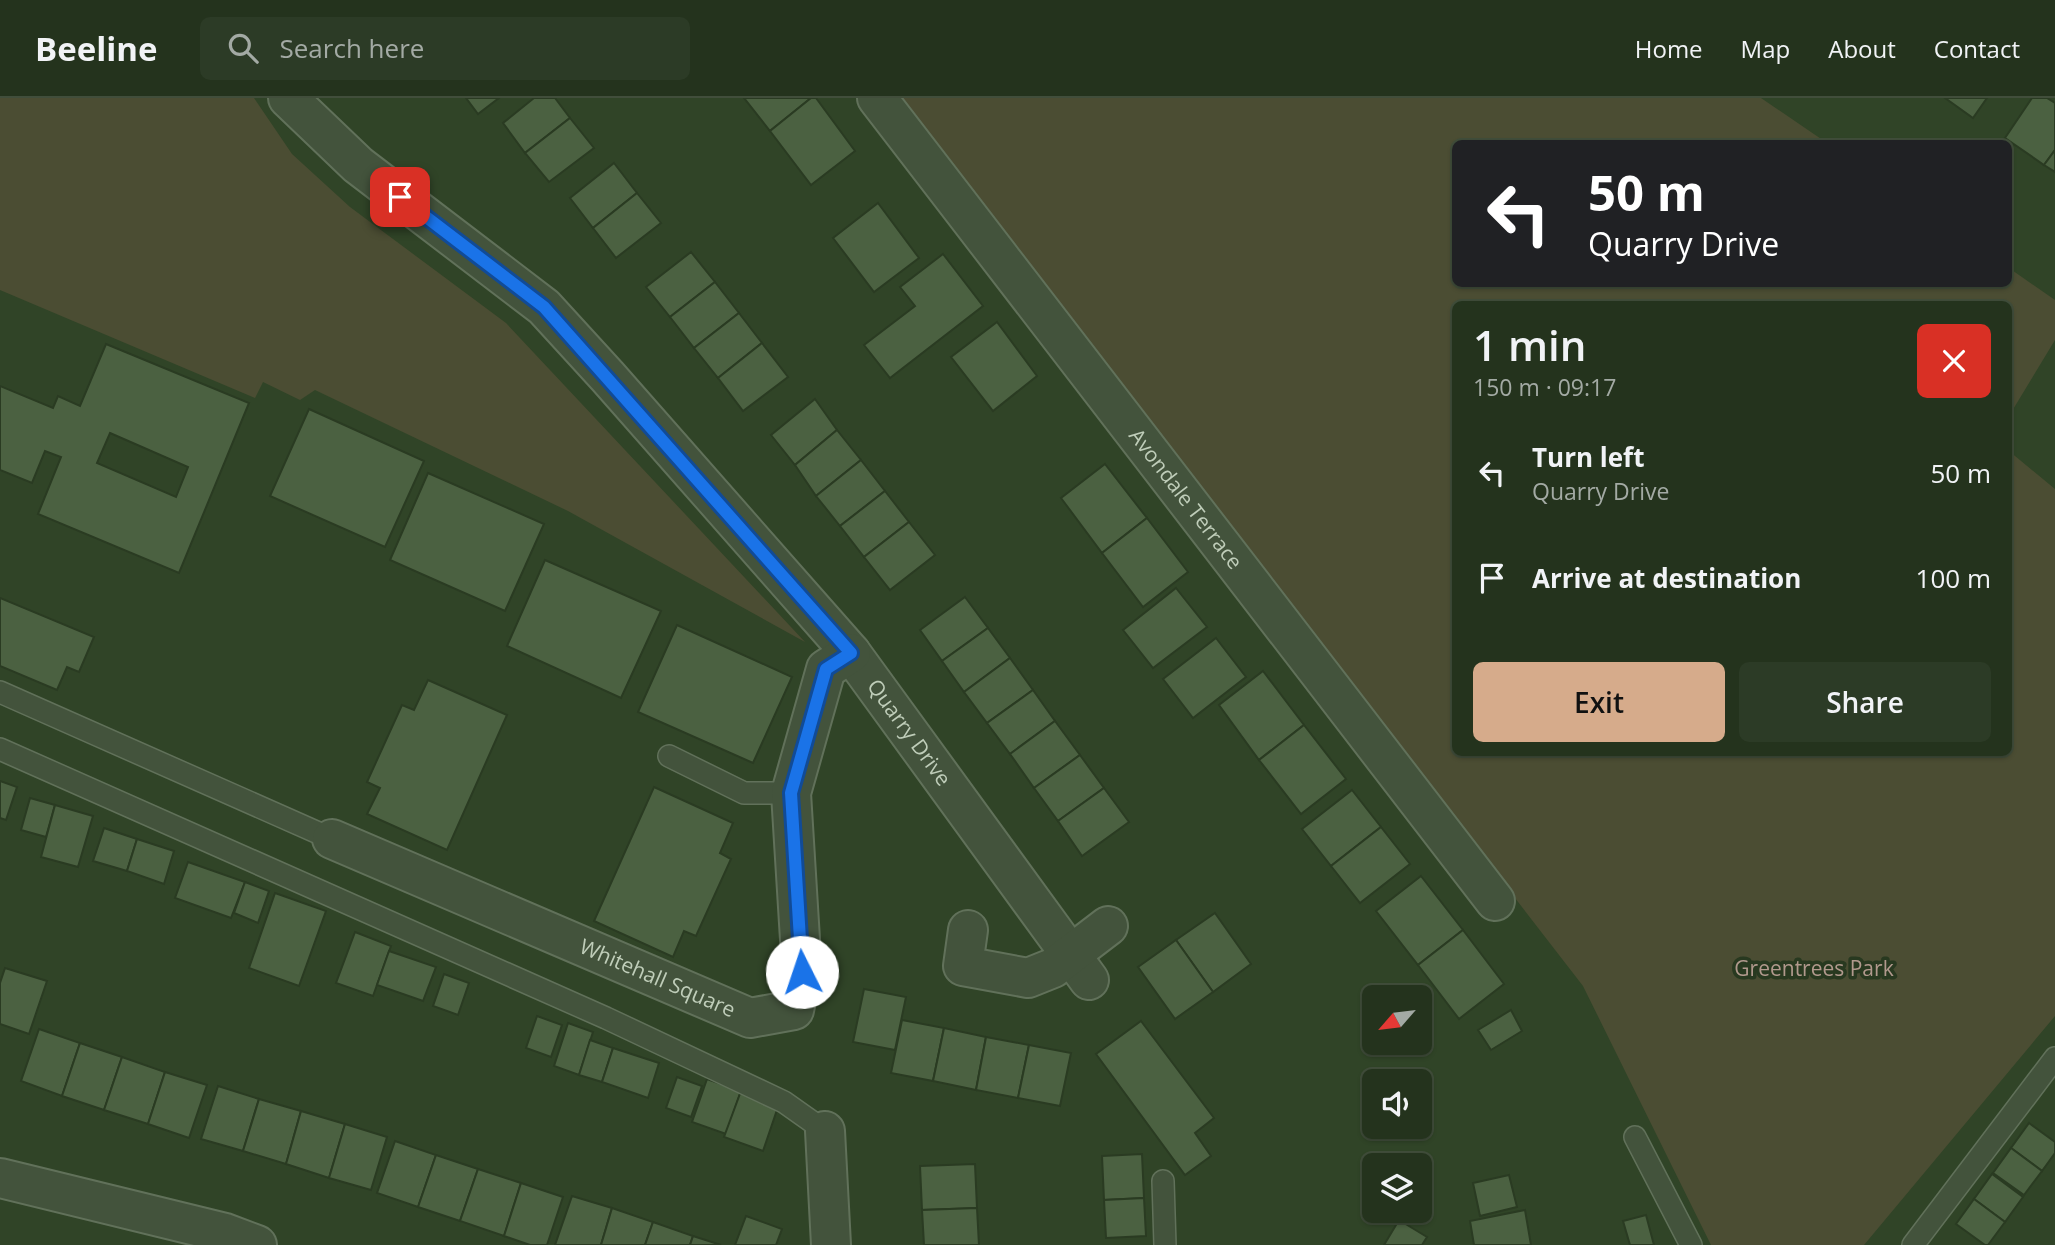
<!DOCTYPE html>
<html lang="en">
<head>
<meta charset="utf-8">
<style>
	body { margin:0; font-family:"Open Sans",sans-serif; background:#2c3b26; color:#f1f3f6; height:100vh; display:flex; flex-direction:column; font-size:26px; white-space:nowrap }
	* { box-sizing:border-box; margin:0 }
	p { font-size:23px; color:#a3aaa4 }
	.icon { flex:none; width:38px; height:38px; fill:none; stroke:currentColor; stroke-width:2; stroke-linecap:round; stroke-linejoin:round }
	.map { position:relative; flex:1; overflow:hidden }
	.side { position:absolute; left:1452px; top:203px; width:560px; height:455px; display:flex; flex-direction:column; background:#24331d; border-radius:10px; box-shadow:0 2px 5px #0004,0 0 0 2px #414e3b }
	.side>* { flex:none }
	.guide { position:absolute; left:1452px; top:42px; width:560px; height:147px; border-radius:10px; box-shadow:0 2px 5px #0004,0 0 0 2px #414e3b; background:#202124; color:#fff; overflow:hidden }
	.needle { width:46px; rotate:242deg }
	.buttons { position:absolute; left:1362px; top:887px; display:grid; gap:14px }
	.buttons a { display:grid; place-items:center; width:70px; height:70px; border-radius:10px; background:#24331d; box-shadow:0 2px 5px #0004,0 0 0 2px #414e3b; font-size:35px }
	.pin { position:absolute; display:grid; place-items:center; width:60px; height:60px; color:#fff; margin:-30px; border-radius:14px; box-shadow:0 4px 10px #0006 }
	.me { position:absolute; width:77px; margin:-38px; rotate:356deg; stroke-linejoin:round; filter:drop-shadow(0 0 5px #0008) }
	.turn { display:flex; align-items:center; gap:24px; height:147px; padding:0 21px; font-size:32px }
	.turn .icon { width:91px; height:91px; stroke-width:2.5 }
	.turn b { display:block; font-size:49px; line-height:60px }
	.round { display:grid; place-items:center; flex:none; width:74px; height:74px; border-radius:10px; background:#2c3b26 }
	.head { display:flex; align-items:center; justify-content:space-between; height:119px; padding:0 21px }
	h1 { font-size:42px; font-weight:600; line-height:52px }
	.cta { display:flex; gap:14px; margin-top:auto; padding:14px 21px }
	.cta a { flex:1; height:80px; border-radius:10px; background:#d6ab8b; color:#111; font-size:28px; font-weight:600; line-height:80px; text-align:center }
	.cta a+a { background:#2c3b26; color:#f1f3f6 }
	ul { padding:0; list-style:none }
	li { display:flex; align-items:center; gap:21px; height:105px; padding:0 21px }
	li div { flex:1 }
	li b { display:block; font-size:26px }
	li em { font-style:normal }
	header { display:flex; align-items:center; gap:42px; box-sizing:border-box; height:98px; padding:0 35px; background:#24331d; border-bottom:2px solid #414e3b }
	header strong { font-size:33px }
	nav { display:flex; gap:38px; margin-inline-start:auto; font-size:24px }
	.search { width:490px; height:63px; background:#2c3b26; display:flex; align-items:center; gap:18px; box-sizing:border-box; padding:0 24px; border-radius:10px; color:#a3aaa4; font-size:26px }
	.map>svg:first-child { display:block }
</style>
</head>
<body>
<header>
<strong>Beeline</strong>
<div class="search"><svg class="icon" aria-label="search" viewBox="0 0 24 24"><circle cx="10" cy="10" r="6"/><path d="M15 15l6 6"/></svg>Search here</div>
<nav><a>Home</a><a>Map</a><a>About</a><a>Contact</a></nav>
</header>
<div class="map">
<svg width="2055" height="1147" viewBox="0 0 2055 1147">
	<rect width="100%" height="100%" fill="#304427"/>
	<g fill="#4b4d33">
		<polygon points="0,0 254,0 292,56 350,109 506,225 805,544 568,413 315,292 300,302 263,284 255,300 0,192"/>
		<polygon points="897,0 1761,0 1827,45 1456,46 1456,186 2009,186 2009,170 2055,202 2055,242 2009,318 2009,206 1456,206 1456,654 2009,654 2009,353 2055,391 2055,918 1864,1147 1711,1147 1583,888"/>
	</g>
	<g fill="#4b6141" stroke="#2a3b22" stroke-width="2" fill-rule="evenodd">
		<polygon points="466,0 499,0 478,16"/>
		<polygon points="534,0 555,0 570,20 525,55 503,25"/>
		<polygon points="744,0 811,0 770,33"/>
		<polygon points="811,0 816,0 855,53 811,87 770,33"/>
		<polygon points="1945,0 1987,0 1973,20"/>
		<polygon points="2032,0 2047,0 2055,5 2055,52 2044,67 2005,40"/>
		<polygon points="570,20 594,50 549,84 525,55"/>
		<polygon points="2055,52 2055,74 2044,67"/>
		<polygon points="614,65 637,95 593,130 570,100"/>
		<polygon points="637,95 661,125 616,160 593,130"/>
		<polygon points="878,105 919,160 874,194 833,140"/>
		<polygon points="691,154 715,184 670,219 646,189"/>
		<polygon points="943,156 983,208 890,280 864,247 915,208 900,189"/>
		<polygon points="715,184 739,215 694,250 670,219"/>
		<polygon points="739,215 762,245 718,280 694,250"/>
		<polygon points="997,224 1037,278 993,313 951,259"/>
		<polygon points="762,245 788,279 743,313 718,280"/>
		<path d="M106,246l143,59 -70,170 -141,-59 23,-57 -16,-6 -13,32 -32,-13v-84l53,22 5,-12 22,10zM110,335l78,34 -12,30 -79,-34z"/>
		<polygon points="815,301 837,332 795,367 771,337"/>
		<polygon points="309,311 424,363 385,449 270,398"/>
		<polygon points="837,332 861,362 816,398 795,367"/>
		<polygon points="861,362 885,393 840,428 816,398"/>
		<polygon points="1105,366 1147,420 1102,455 1061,400"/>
		<polygon points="428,375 544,426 505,513 390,462"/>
		<polygon points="885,393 909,424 864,459 840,428"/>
		<polygon points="1147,420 1188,474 1143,509 1102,455"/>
		<polygon points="909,424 935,457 890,492 864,459"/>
		<polygon points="545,462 661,513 621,600 507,548"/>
		<polygon points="1176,490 1207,529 1153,570 1123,532"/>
		<polygon points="965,499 988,530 942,563 920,532"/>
		<polygon points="0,500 94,539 79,574 67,569 57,592 0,568"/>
		<polygon points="677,527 792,579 753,665 638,614"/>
		<polygon points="988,530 1010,560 964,594 942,563"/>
		<polygon points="1216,540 1246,579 1193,620 1163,581"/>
		<polygon points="1010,560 1033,592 987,625 964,594"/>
		<polygon points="1263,573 1304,627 1259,662 1219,607"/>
		<polygon points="428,582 507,617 447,752 367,716 380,690 367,684 402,607 414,612"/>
		<polygon points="1033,592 1055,623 1010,656 987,625"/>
		<polygon points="1055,623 1080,657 1034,690 1010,656"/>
		<polygon points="1304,627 1346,681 1301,716 1259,662"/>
		<polygon points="1080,657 1104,690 1058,723 1034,690"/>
		<polygon points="0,683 17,689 6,722 0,720"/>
		<polygon points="654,689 733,725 720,755 731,761 696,838 684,833 673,859 594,823"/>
		<polygon points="1104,690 1129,724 1082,758 1058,723"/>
		<polygon points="1352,692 1381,729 1331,768 1302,731"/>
		<polygon points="30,700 55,707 46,739 21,732"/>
		<polygon points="55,707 93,718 78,769 41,759"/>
		<polygon points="1381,729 1410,766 1360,805 1331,768"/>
		<polygon points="104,730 137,741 127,773 93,763"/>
		<polygon points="137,741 174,753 164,786 127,773"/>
		<polygon points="188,764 245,784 231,820 175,800"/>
		<polygon points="1421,778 1463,832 1418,867 1376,813"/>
		<polygon points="245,784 269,793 258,825 234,815"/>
		<polygon points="275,795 326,813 299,888 249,870"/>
		<polygon points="1215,815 1251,866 1213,894 1176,842"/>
		<polygon points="1463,832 1504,886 1459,921 1418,867"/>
		<polygon points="355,834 391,848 373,898 336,885"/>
		<polygon points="1176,842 1213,894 1175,921 1138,869"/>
		<polygon points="389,853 436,869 423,903 377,887"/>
		<polygon points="5,870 47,883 29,936 0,926 0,885"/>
		<polygon points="444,876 469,885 458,917 433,908"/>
		<polygon points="864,891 906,899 895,952 853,944"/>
		<polygon points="1511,912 1522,933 1491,952 1478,932"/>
		<polygon points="537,918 562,927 551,959 526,950"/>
		<polygon points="902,922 944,930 933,983 891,975"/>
		<polygon points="1141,923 1214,1020 1195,1035 1211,1058 1185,1077 1096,956"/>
		<polygon points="568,925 593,934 579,977 554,968"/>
		<polygon points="944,930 986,939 976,992 933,983"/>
		<polygon points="39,931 80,945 62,998 21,983"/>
		<polygon points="986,939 1029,947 1018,1000 976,992"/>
		<polygon points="590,942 613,950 602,984 579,977"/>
		<polygon points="80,945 122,959 104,1012 62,998"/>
		<polygon points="1029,947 1071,955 1060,1008 1018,1000"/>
		<polygon points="613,950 659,965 648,1000 602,984"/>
		<polygon points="122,959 165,974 148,1026 104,1012"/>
		<polygon points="165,974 207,987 189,1040 148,1026"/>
		<polygon points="677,979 702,988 691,1019 666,1010"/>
		<polygon points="707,981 741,993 726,1036 692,1024"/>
		<polygon points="218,988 259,1001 243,1053 201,1041"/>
		<polygon points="741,993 779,1006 763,1053 724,1039"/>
		<polygon points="259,1001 301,1013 286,1066 243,1053"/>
		<polygon points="301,1013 345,1026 329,1080 286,1066"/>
		<polygon points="2029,1025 2055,1044 2055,1055 2042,1073 2011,1050"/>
		<polygon points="345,1026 387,1039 371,1092 329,1080"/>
		<polygon points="395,1043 436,1057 418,1109 377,1095"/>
		<polygon points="2011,1050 2042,1073 2024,1097 1993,1075"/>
		<polygon points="1142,1056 1144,1100 1104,1102 1102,1058"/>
		<polygon points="436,1057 478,1071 460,1123 418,1109"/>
		<polygon points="975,1066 977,1110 922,1112 920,1068"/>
		<polygon points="478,1071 521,1085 504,1138 460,1123"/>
		<polygon points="1992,1076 2023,1099 2005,1124 1974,1101"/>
		<polygon points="1509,1077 1517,1109 1480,1118 1473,1085"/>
		<polygon points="521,1085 563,1099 547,1147 530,1147 504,1138"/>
		<polygon points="572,1098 612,1110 601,1147 555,1147"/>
		<polygon points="1144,1100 1146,1138 1106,1140 1104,1102"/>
		<polygon points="1974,1101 2005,1124 1988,1147 1985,1147 1956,1126"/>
		<polygon points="612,1110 653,1124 645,1147 601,1147"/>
		<polygon points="977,1110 979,1147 924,1147 922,1112"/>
		<polygon points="1525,1112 1531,1147 1474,1147 1470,1123"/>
		<polygon points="1646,1117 1654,1147 1630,1147 1623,1123"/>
		<polygon points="746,1118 782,1131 776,1147 735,1147"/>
		<polygon points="1399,1122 1427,1139 1422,1147 1384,1147"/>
		<polygon points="653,1124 693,1138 690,1147 645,1147"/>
		<polygon points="693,1138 721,1147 690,1147"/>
	</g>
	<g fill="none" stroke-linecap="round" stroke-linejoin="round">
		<defs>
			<g id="service">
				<polyline points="0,594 332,741"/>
				<polyline points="0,651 606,920 784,1004 825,1033"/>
				<polyline points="669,658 744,695 791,695"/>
				<polyline points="1635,1039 1691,1147"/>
				<polyline points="1163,1083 1165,1147"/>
				<polyline points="1913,1147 2055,960"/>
			</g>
			<g id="minor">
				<path id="s1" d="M288,0l70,67 186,142 64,70 243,276 238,327"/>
				<path id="s2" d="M877,0l618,803"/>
				<path id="s3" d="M332,741l418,179 44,-8 8,-38 -11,-179 35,-124 25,-16"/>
				<polyline points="968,832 963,868 1028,880 1053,870 1108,828"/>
				<polyline points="825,1033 831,1147"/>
				<polyline points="0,1080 225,1135 257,1147"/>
			</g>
		</defs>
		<use href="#service" stroke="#61715a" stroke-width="24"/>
		<use href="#minor" stroke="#61715a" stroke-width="42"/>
		<use href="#service" stroke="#43533c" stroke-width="21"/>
		<use href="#minor" stroke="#43533c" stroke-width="38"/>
	</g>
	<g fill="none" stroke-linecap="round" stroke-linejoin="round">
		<defs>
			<polyline id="route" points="400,99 544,209 851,555 826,571 791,695 802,874"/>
		</defs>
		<use href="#route" stroke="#114b97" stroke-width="18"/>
		<use href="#route" stroke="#1a73e8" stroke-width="12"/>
	</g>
	<g text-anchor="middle" stroke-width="7" stroke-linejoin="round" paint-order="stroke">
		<g font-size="21" fill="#bfcdb9" stroke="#283920">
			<text dy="7" stroke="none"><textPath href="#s2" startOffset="506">Avondale Terrace</textPath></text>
			<text dy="7" stroke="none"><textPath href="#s1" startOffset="892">Quarry Drive</textPath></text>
			<text dy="7" stroke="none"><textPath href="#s3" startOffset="354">Whitehall Square</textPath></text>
		</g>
		<g font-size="21" fill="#b1998d" stroke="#283920">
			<text x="1814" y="878">Greentrees Park</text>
		</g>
	</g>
</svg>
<div class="buttons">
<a><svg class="needle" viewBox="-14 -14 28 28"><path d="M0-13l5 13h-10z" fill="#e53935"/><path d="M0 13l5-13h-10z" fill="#a3aaa4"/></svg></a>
<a><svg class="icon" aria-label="sound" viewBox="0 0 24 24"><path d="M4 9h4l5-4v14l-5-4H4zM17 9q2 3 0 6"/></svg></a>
<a><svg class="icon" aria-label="layers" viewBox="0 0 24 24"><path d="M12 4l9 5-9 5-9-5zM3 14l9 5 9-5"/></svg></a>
</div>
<div class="pin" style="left:400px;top:99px;background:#d93025"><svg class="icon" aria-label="arrive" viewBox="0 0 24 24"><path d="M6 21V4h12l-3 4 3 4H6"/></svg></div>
<svg class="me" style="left:802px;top:874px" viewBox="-20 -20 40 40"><circle r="19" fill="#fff"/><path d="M0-13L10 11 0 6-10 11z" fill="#1a73e8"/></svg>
<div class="guide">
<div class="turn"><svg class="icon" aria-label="left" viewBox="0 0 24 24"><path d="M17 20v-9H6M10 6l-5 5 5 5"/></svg><div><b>50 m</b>Quarry Drive</div></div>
</div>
<section class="side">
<div class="head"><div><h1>1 min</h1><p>150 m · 09:17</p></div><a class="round" style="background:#d93025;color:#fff"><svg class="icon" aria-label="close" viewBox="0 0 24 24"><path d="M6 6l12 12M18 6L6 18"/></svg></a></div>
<ul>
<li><svg class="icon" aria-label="left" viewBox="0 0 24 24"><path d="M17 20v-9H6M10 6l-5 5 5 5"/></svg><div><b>Turn left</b><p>Quarry Drive</p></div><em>50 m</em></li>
<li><svg class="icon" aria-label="arrive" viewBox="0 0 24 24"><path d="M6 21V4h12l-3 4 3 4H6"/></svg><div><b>Arrive at destination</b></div><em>100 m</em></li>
</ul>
<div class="cta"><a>Exit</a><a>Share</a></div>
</section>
</div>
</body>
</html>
